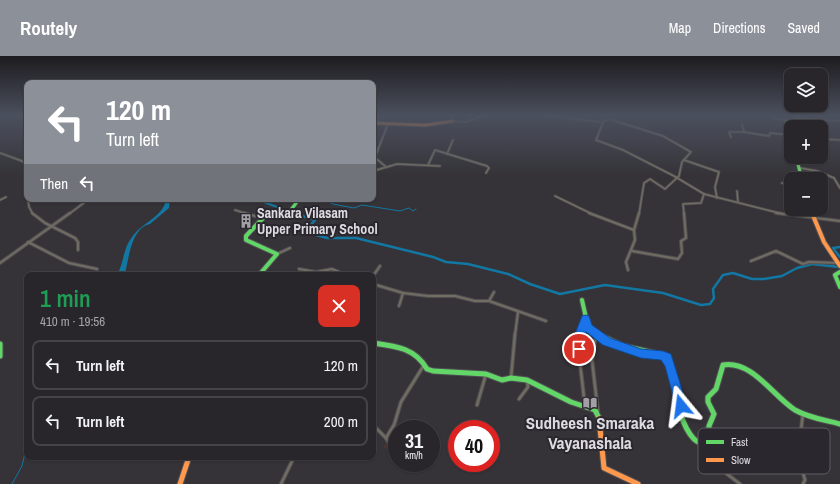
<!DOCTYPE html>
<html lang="en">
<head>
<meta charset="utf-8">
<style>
	body { margin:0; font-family:"Archivo Narrow",sans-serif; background:#302e32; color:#f1f3f6; height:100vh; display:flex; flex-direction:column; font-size:15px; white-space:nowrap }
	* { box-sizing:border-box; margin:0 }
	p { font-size:13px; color:#a5a5a8 }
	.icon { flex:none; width:22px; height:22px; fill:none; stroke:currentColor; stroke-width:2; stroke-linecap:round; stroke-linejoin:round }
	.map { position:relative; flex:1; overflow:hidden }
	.drawer { position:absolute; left:24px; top:216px; width:352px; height:188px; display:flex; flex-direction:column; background:#28262a; border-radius:8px; box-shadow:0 1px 3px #0004,0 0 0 1px #444347 }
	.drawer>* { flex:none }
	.hud { position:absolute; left:24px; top:24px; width:352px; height:122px; border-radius:8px; box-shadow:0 1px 3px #0004,0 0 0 1px #444347; background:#8c9099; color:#fff; overflow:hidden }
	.tools { position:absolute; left:784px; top:12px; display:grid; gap:8px }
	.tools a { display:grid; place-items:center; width:44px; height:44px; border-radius:8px; background:#28262a; box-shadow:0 1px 3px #0004,0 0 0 1px #444347; font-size:20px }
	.speed { position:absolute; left:388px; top:364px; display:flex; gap:8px; font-size:20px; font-weight:700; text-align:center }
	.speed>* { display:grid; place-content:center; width:52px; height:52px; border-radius:50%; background:#28262a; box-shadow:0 1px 3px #0004,0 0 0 1px #444347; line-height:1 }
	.speed small { font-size:10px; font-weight:400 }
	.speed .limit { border:6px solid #d22; background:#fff; color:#111 }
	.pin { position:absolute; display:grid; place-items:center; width:34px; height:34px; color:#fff; margin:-17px; border:2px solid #fff; border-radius:50%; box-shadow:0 1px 4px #0007 }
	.me { position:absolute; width:44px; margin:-22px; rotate:344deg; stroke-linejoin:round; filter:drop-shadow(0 0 3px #0008) }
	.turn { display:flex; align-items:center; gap:14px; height:84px; padding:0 16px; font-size:18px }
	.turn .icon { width:52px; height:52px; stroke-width:2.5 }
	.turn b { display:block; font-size:28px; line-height:34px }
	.then { display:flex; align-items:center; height:38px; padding:0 16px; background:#0003; gap:8px; font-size:15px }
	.round { display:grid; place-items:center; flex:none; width:42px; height:42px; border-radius:8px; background:#302e32 }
	.overview { display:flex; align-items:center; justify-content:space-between; height:68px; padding:0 16px }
	h1 { font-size:24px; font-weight:600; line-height:30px; color:#1e9e55 }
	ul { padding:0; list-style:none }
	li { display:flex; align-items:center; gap:12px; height:50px; margin:0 8px 6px; padding:0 8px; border:2px solid #444347; border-radius:8px }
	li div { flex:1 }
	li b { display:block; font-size:15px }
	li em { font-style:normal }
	header { display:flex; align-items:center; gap:24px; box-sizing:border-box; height:56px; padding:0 20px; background:#8c9099; color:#fff }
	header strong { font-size:19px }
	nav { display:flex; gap:22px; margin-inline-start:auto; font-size:14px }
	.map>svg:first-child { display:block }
</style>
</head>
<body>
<header>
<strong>Routely</strong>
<nav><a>Map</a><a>Directions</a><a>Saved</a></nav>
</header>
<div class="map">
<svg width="840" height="428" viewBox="0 0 840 428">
	<rect width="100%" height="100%" fill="#353338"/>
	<polygon fill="#463532" points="392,376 397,380 396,400 383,391"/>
	<path fill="#1277a2" d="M162,143h8l-1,9 -19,16c-19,4 -21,35 -25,49l-1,2h-7c7,-12 6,-27 15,-38 9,-13 27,-19 33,-33z"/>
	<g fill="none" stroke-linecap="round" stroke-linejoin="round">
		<g stroke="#1277a2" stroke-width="1">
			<polyline points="323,143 333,148 354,152 362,149 400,155 409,152 413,155 416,153"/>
			<polyline points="12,428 22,410 27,388"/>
		</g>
		<g stroke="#1277a2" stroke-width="2">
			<polyline points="262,143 261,145 288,155"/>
			<polyline points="291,156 296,158"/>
		</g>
		<g stroke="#1277a2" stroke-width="2.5">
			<polyline points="293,157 315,164 307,174 309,177 327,182 356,182 433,201 446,206 468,208 508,218 530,228 560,238 605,229 663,237 701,249 710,248 714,242 713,233 723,219 733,217 752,223 764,223 782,220 797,212 812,208 839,211"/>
			<polyline points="840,191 833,192 840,201"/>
		</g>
		<defs>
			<g id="street-far2">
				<polyline points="453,59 453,65 465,66 487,59"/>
				<polyline points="538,59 603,66 609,63 663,80 691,96 682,106 679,120 665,133 650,123 644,127 639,158"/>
				<polyline points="770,59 772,62 787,64"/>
				<polyline points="798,62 840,65"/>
				<polyline points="603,66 596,84 623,94 674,120 704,138 783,158"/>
				<polyline points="378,67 379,59"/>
				<polyline points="742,69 744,76"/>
				<polyline points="731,81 729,76 744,76 769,80 770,77 791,79"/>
				<polyline points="821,83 840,84"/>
				<polyline points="0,97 22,105 27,109"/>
				<polyline points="447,98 453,84"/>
				<polyline points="373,100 385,110"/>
				<polyline points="375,101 388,68"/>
				<polyline points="684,104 719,116 715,131 717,142"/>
				<polyline points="428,109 435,94 487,110 489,112 486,117"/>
				<polyline points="800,112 817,115 834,122 840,132"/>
				<polyline points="373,115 397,108 440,110"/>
				<polyline points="782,127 791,129"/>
				<polyline points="737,135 738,146"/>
				<polyline points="555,140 592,158"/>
				<polyline points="28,143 29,151 33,158"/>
				<polyline points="0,144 6,141"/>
				<polyline points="235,154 247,158"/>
				<polyline points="69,158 89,143"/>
				<polyline points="684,158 683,148 701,147 704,138"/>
			</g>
			<g id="street-far1">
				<polyline points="32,157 45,167 75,182 78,186 78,194"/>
				<polyline points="244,157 262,162"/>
				<polyline points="589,157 634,174"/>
				<polyline points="776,157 840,165"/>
				<polyline points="28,186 69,207 97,213"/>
				<polyline points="632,195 678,203 682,197 681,185 686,182 684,157"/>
				<polyline points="277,198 290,192"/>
				<polyline points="751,205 776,195 803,208 809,206 838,207"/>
				<polyline points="0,207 70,157"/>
				<polyline points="299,213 316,216 332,213 346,219"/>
				<polyline points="628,214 626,206 635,184 634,174 639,157"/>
				<polyline points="314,219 316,216"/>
				<polyline points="373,220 380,210"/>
				<polyline points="373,228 403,237 428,240 455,240 475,245 489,245 546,265"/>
				<polyline points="489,245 494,236"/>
				<polyline points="399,250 403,237"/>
				<polyline points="515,279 518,256"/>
				<polyline points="582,279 586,264"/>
			</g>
			<g id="street">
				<polyline points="582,278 580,307 585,350"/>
				<polyline points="596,278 592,304 598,356"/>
				<polyline points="511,322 515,278"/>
				<polyline points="519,343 528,331 527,324"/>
				<polyline points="477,349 486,318"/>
				<polyline points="803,357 798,400 805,424 803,428"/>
				<polyline points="373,369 386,382 390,389"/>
				<polyline points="386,382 394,369 401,346 424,309"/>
				<polyline points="708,389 718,411 740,428"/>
				<polyline points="281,428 294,401"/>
			</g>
			<g id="fast-far2">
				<polyline points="791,77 786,65 796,64 799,59"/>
				<polyline points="796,101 802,123"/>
				<polyline points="288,158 299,143"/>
			</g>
			<g id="fast-far1">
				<polyline points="840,216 835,219 840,231"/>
				<polyline points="259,219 277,198 246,184 246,180 265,160 285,161 288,157"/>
				<polyline points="582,244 588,271 599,279"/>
			</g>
			<g id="fast">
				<path d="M597,278l26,12 40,9 4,3c7,22 10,64 27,81 3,3 9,5 14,6l1,-19 5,-12 -6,-12v-5l8,-8 7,-24c29,-5 50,31 72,45 14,8 30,10 45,14"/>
				<path d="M373,287c23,3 42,5 54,26l6,2 53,3 16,6 9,-2 16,2 44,22 24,8 4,8"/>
				<polyline points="0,288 0,300"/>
			</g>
			<g id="slow-far2">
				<polyline points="373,67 425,69 453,65"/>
				<polyline points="811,153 813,158"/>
			</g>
			<polyline id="slow-far1" points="812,157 824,186 840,210"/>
			<g id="slow">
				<polyline points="599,362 604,412 638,428"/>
				<polyline points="180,428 189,401"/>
			</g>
		</defs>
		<use href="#street-far2" stroke="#504f52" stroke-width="3"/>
		<use href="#street-far1" stroke="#504f52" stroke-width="4"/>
		<use href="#street" stroke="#504f52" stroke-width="4.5"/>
		<use href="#fast-far2" stroke="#504f52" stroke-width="4.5"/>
		<use href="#fast-far1" stroke="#504f52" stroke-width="6"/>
		<use href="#fast" stroke="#504f52" stroke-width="7"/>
		<use href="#slow-far2" stroke="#504f52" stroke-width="4.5"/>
		<use href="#slow-far1" stroke="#504f52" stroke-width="6"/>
		<use href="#slow" stroke="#504f52" stroke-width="7"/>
		<use href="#street-far2" stroke="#706c62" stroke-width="1.5"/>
		<use href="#street-far1" stroke="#706c62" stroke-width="2"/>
		<use href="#street" stroke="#706c62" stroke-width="2.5"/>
		<use href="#fast-far2" stroke="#63d668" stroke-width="3"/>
		<use href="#fast-far1" stroke="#63d668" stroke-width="4"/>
		<use href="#fast" stroke="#63d668" stroke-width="5"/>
		<use href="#slow-far2" stroke="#ff974d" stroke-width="3"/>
		<use href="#slow-far1" stroke="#ff974d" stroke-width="4"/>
		<use href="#slow" stroke="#ff974d" stroke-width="5"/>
	</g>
	<linearGradient id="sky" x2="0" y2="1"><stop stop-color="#1d1c1f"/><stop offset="0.5" stop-color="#4b505e"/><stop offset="1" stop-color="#4b505e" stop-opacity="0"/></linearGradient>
	<rect width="840" height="119" fill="url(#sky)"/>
	<polygon fill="#1a73e8" stroke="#114b97" points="586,259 589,260 592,269 610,282 641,293 663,295 671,298 687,350 685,354 681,355 677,354 665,310 661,304 641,302 603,289 586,276 583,297 576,297 575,278 582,260"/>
	<defs>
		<symbol id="building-bare" viewBox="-9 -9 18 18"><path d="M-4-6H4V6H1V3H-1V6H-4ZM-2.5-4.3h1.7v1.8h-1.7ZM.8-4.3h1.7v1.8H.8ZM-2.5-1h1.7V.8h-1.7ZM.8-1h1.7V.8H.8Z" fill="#a2a0a5" stroke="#2b272f" stroke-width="2.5" paint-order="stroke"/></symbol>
		<symbol id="library-bare" viewBox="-9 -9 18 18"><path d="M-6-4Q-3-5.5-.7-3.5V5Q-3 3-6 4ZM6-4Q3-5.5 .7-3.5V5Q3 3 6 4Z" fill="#a2a0a5" stroke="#2b272f" stroke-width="2.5" paint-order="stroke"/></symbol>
	</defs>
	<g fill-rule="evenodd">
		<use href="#building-bare" x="236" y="155" width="20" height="20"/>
		<use href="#library-bare" x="580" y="337" width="20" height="20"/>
	</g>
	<g text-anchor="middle" stroke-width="4" stroke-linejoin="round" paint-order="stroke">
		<g font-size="14" font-weight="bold" fill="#dddae0" stroke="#2b272f" text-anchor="start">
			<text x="257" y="162">Sankara Vilasam<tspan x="257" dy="16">Upper Primary School</tspan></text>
		</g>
		<g font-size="17" font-weight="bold" fill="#dddae0" stroke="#2b272f">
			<text x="590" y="373">Sudheesh Smaraka<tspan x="590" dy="20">Vayanashala</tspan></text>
		</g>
	</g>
	<rect x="698" y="372" width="132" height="46" rx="6" fill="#2b272f" stroke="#605d64" stroke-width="1"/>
	<rect x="706" y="384" width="18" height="4" fill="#63d668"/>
	<rect x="706" y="402" width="18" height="4" fill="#ff974d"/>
	<g font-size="11" fill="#dddae0">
		<text x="731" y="390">Fast</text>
		<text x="731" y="408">Slow</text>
	</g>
</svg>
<div class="tools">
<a><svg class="icon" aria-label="layers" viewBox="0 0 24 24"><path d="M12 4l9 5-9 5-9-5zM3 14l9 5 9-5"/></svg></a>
<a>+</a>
<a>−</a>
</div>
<div class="speed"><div>31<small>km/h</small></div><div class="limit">40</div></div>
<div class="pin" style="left:579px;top:293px;background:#d93025"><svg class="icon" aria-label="arrive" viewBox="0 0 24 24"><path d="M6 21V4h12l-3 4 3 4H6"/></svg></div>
<svg class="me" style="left:681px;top:350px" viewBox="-20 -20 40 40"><path d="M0-17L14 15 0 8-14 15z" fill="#1a73e8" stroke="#fff" stroke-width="4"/></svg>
<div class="hud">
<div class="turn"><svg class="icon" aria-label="left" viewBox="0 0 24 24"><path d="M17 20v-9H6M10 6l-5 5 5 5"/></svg><div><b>120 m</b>Turn left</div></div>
<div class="then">Then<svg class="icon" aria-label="left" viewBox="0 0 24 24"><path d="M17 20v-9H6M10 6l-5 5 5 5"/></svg></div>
</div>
<section class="drawer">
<div class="overview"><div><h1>1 min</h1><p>410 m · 19:56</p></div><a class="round" style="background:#d93025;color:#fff"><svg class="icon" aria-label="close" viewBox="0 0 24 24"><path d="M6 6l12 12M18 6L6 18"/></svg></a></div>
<ul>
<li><svg class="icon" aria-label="left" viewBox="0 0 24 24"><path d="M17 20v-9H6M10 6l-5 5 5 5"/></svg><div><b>Turn left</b></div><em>120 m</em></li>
<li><svg class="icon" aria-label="left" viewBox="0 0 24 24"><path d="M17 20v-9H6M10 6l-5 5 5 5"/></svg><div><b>Turn left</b></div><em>200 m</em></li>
</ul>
</section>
</div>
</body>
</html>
